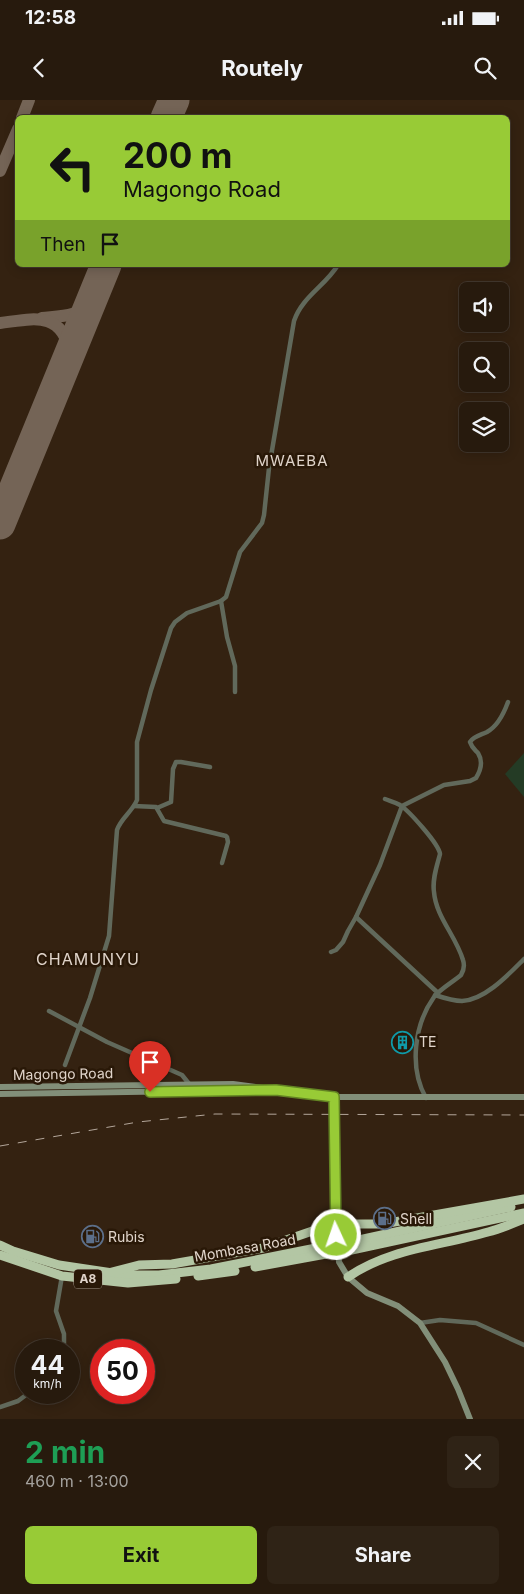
<!DOCTYPE html>
<html lang="en">
<head>
<meta charset="utf-8">
<style>
	body { margin:0; font-family:Inter,sans-serif; background:#2f2316; color:#f1f3f6; height:100vh; display:flex; flex-direction:column; font-size:19px; white-space:nowrap }
	* { box-sizing:border-box; margin:0 }
	p { font-size:16px; color:#a4a19d }
	.icon { flex:none; width:28px; height:28px; fill:none; stroke:currentColor; stroke-width:2; stroke-linecap:round; stroke-linejoin:round }
	.map { position:relative; height:1319px; overflow:hidden }
	.side { display:flex; flex-direction:column; background:#271a0d; flex:1 }
	.side>* { flex:none }
	.banner { position:absolute; left:15px; top:15px; width:495px; height:152px; border-radius:8px; box-shadow:0 2px 12px #0003,0 0 0 1px #43382e; background:#98cb36; color:#111; overflow:hidden }
	.controls { position:absolute; left:459px; top:182px; display:grid; gap:10px }
	.controls a { display:grid; place-items:center; width:50px; height:50px; border-radius:8px; background:#271a0d; box-shadow:0 2px 12px #0003,0 0 0 1px #43382e; font-size:25px }
	.speed { position:absolute; left:15px; top:1239px; display:flex; gap:10px; font-size:25px; font-weight:700; text-align:center }
	.speed>* { display:grid; place-content:center; width:65px; height:65px; border-radius:50%; background:#271a0d; box-shadow:0 2px 12px #0003,0 0 0 1px #43382e; line-height:1 }
	.speed small { font-size:12px; font-weight:400 }
	.speed .limit { border:8px solid #d22; background:#fff; color:#111 }
	.pin { position:absolute; display:grid; place-items:center; width:42px; height:42px; color:#fff; margin:-51px -21px; border-radius:50% 50% 50% 0; rotate:-45deg; box-shadow:0 0 5px #0007 }
	.pin .icon { rotate:45deg }
	.me { position:absolute; width:55px; margin:-28px; rotate:357deg; stroke-linejoin:round; filter:drop-shadow(0 0 4px #0008) }
	.turn { display:flex; align-items:center; gap:18px; height:105px; padding:0 25px; font-size:22px }
	.turn .icon { width:65px; height:65px; stroke-width:2.5 }
	.turn b { display:block; font-size:35px; line-height:42px }
	.then { display:flex; align-items:center; height:48px; padding:0 25px; background:#0003; gap:10px; font-size:19px }
	.round { display:grid; place-items:center; flex:none; width:52px; height:52px; border-radius:8px; background:#2f2316 }
	.head { display:flex; align-items:center; justify-content:space-between; height:85px; padding:0 25px }
	h1 { font-size:30px; font-weight:700; line-height:38px; color:#1e9e55 }
	.primary-button { display:flex; gap:10px; margin-top:auto; padding:10px 25px }
	.primary-button a { flex:1; height:58px; border-radius:8px; background:#98cb36; color:#111; font-size:20px; font-weight:700; line-height:58px; text-align:center }
	.primary-button a+a { background:#2f2316; color:#f1f3f6 }
	.status { display:flex; justify-content:space-between; align-items:center; height:35px; padding:0 25px; background:#271a0d; direction:ltr }
	.status svg { height:14px; fill:currentColor }
	header { display:flex; justify-content:space-between; align-items:center; height:65px; padding:0 25px; background:#271a0d; font-size:22px; font-weight:700 }
	.map>svg:first-child { display:block }
</style>
</head>
<body>
<div class="status"><b>12:58</b><svg viewBox="0 0 49 12"><path d="M0 12V9h3v3zM5 12V6h3v6zM10 12V3h3v9zM15 12V0h3v12zM26 1h20v11H26zM47 4h2v5h-2z"/></svg></div>
<header><svg class="icon" aria-label="back" viewBox="0 0 24 24"><path d="M15 5l-7 7 7 7"/></svg>Routely<svg class="icon" aria-label="search" viewBox="0 0 24 24"><circle cx="10" cy="10" r="6"/><path d="M15 15l6 6"/></svg></header>
<div class="map">
<svg width="524" height="1319" viewBox="0 0 524 1319">
	<rect width="100%" height="100%" fill="#342211"/>
	<polygon fill="#243b25" points="524,653 524,697 505,674"/>
	<g fill="none" stroke-linecap="round" stroke-linejoin="round">
		<g stroke="#746456" stroke-width="12">
			<polyline points="22,18 29,0"/>
			<polyline points="0,71 18,29"/>
			<path d="M42,218c18,-2 38,-1 49,-17"/>
			<path d="M0,223c33,-4 61,-13 70,29"/>
		</g>
		<g stroke="#746456" stroke-width="31">
			<polyline points="166,18 174,0"/>
			<polyline points="0,424 106,165"/>
		</g>
		<g stroke="#61695b" stroke-width="4.5">
			<polyline points="221,501 227,537 235,566 235,592"/>
			<path d="M385,699c5,2 10,3 15,6 9,6 39,39 40,49 -3,12 -8,25 -6,38 2,25 22,44 29,68 2,6 1,10 -2,15 -8,7 -21,14 -27,22 -20,28 -25,71 -8,101"/>
			<polyline points="134,706 156,707 164,721 226,736 227,737 228,742 222,763"/>
			<polyline points="157,708 171,702 173,669 176,662 181,662 210,667"/>
			<polyline points="356,817 438,893"/>
			<path d="M331,852l5,-2 7,-8 5,-11 8,-14 24,-52 22,-59 42,-21 26,-4 6,-3c5,-8 7,-17 2,-25 -4,-4 -6,-5 -8,-11 4,-6 11,-7 17,-10 11,-6 17,-19 21,-30"/>
			<path d="M435,895c9,3 18,6 27,6 23,-1 47,-27 62,-42"/>
			<polyline points="49,911 107,942 182,975 190,985"/>
			<path d="M65,965l25,-67 19,-62 8,-106c4,-12 15,-18 20,-30v-58l14,-52 20,-62 4,-6 12,-9 34,-12 5,-4 14,-45 22,-29 2,-8 5,-47 25,-147c8,-24 31,-35 44,-56"/>
			<polyline points="62,1176 56,1211 64,1234 64,1250"/>
			<polyline points="420,1223 440,1220 476,1223 524,1245"/>
			<polyline points="0,1307 18,1301 30,1292"/>
		</g>
		<g stroke="#828f79" stroke-width="6">
			<polyline points="0,987 233,984 334,997 524,997"/>
			<polyline points="0,994 255,990"/>
			<polyline points="334,997 335,1120 339,1162 348,1177 367,1193 398,1206 420,1223 445,1262 458,1289 470,1319"/>
		</g>
		<g stroke="#b3c6a4" stroke-width="9">
			<polyline points="345,1143 511,1107"/>
			<polyline points="0,1145 13,1151 59,1165 126,1175 159,1175 211,1169 326,1146"/>
			<polyline points="347,1151 524,1113"/>
			<polyline points="0,1155 62,1176 128,1183 176,1179"/>
			<polyline points="255,1167 326,1154"/>
			<polyline points="108,1173 139,1165 172,1164 263,1148 324,1127 335,1120 353,1124 383,1124 524,1099"/>
			<polyline points="198,1176 235,1171"/>
			<path d="M348,1177c42,-29 93,-31 140,-45 12,-3 24,-8 36,-13"/>
		</g>
		<polyline stroke="#b3a69a" stroke-width="1" stroke-dasharray="9 9" stroke-linecap="butt" points="0,1046 138,1022 215,1014 524,1015"/>
		<g stroke="#b3c6a4" stroke-width="9">
			<polyline points="326,1146 345,1143"/>
			<polyline points="326,1154 347,1151"/>
		</g>
	</g>
	<g fill="none" stroke-linecap="round" stroke-linejoin="round">
		<defs>
			<polyline id="route" points="150,992 276,990 334,997 336,1135"/>
		</defs>
		<use href="#route" stroke="#638423" stroke-width="12"/>
		<use href="#route" stroke="#98cb36" stroke-width="9"/>
	</g>
	<defs>
		<symbol id="building-ring" viewBox="-11 -11 22 22"><circle r="9.5" fill="#291807" stroke="#0f9aa8" stroke-width="1.5"/><path d="M-4-6H4V6H1V3H-1V6H-4ZM-2.5-4.3h1.7v1.8h-1.7ZM.8-4.3h1.7v1.8H.8ZM-2.5-1h1.7V.8h-1.7ZM.8-1h1.7V.8H.8Z" fill="#0f9aa8"/></symbol>
		<symbol id="fuel-ring" viewBox="-11 -11 22 22"><circle r="9.5" fill="#291807" stroke="#5c6f8a" stroke-width="1.5"/><path d="M-5.5-6h7V0h2V4h1.3V-2.5L3-4.5l.8-.8L6-3V5H2.5V1h-1V6h-7ZM-4.2-4.7v3.2H.2V-4.7Z" fill="#5c6f8a"/></symbol>
	</defs>
	<g fill-rule="evenodd">
		<use href="#building-ring" x="390" y="930" width="25" height="25"/>
		<use href="#fuel-ring" x="372" y="1106" width="25" height="25"/>
		<use href="#fuel-ring" x="80" y="1124" width="25" height="25"/>
	</g>
	<g text-anchor="middle" stroke-width="5" stroke-linejoin="round" paint-order="stroke">
		<rect fill="#291807" stroke="#a99c90" stroke-width="1" x="74" y="1169.5" width="28" height="19" rx="4"/>
		<g font-size="12" font-weight="bold" fill="#e0d4ca">
			<text x="88" y="1183">A8</text>
		</g>
		<g font-size="14" fill="#e0d4ca" stroke="#291807" text-anchor="start">
			<text x="419" y="947">TE</text>
			<text x="400" y="1124">Shell</text>
			<text x="108" y="1142">Rubis</text>
		</g>
		<g font-size="14" fill="#e0d4ca" stroke="#291807">
			<text transform="translate(63 974) rotate(-1)" y="5">Magongo Road</text>
			<text transform="translate(245 1148) rotate(-10)" y="5">Mombasa Road</text>
		</g>
		<g font-size="15" letter-spacing="1" fill="#e0d4ca" stroke="#291807">
			<text x="292" y="366">MWAEBA</text>
		</g>
		<g font-size="16" letter-spacing="1" fill="#e0d4ca" stroke="#291807">
			<text x="88" y="865">CHAMUNYU</text>
		</g>
	</g>
</svg>
<div class="controls">
<a><svg class="icon" aria-label="sound" viewBox="0 0 24 24"><path d="M4 9h4l5-4v14l-5-4H4zM17 9q2 3 0 6"/></svg></a>
<a><svg class="icon" aria-label="search" viewBox="0 0 24 24"><circle cx="10" cy="10" r="6"/><path d="M15 15l6 6"/></svg></a>
<a><svg class="icon" aria-label="layers" viewBox="0 0 24 24"><path d="M12 4l9 5-9 5-9-5zM3 14l9 5 9-5"/></svg></a>
</div>
<div class="speed"><div>44<small>km/h</small></div><div class="limit">50</div></div>
<div class="pin" style="left:150px;top:992px;background:#d93025"><svg class="icon" aria-label="arrive" viewBox="0 0 24 24"><path d="M6 21V4h12l-3 4 3 4H6"/></svg></div>
<svg class="me" style="left:336px;top:1135px" viewBox="-20 -20 40 40"><circle r="17" fill="#98cb36" stroke="#fff" stroke-width="3"/><path d="M0-11L8 9 0 5-8 9z" fill="#fff"/></svg>
<div class="banner">
<div class="turn"><svg class="icon" aria-label="left" viewBox="0 0 24 24"><path d="M17 20v-9H6M10 6l-5 5 5 5"/></svg><div><b>200 m</b>Magongo Road</div></div>
<div class="then">Then<svg class="icon" aria-label="arrive" viewBox="0 0 24 24"><path d="M6 21V4h12l-3 4 3 4H6"/></svg></div>
</div>
</div>
<section class="side">
<div class="head"><div><h1>2 min</h1><p>460 m · 13:00</p></div><a class="round"><svg class="icon" aria-label="close" viewBox="0 0 24 24"><path d="M6 6l12 12M18 6L6 18"/></svg></a></div>
<div class="primary-button"><a>Exit</a><a>Share</a></div>
</section>
</body>
</html>
